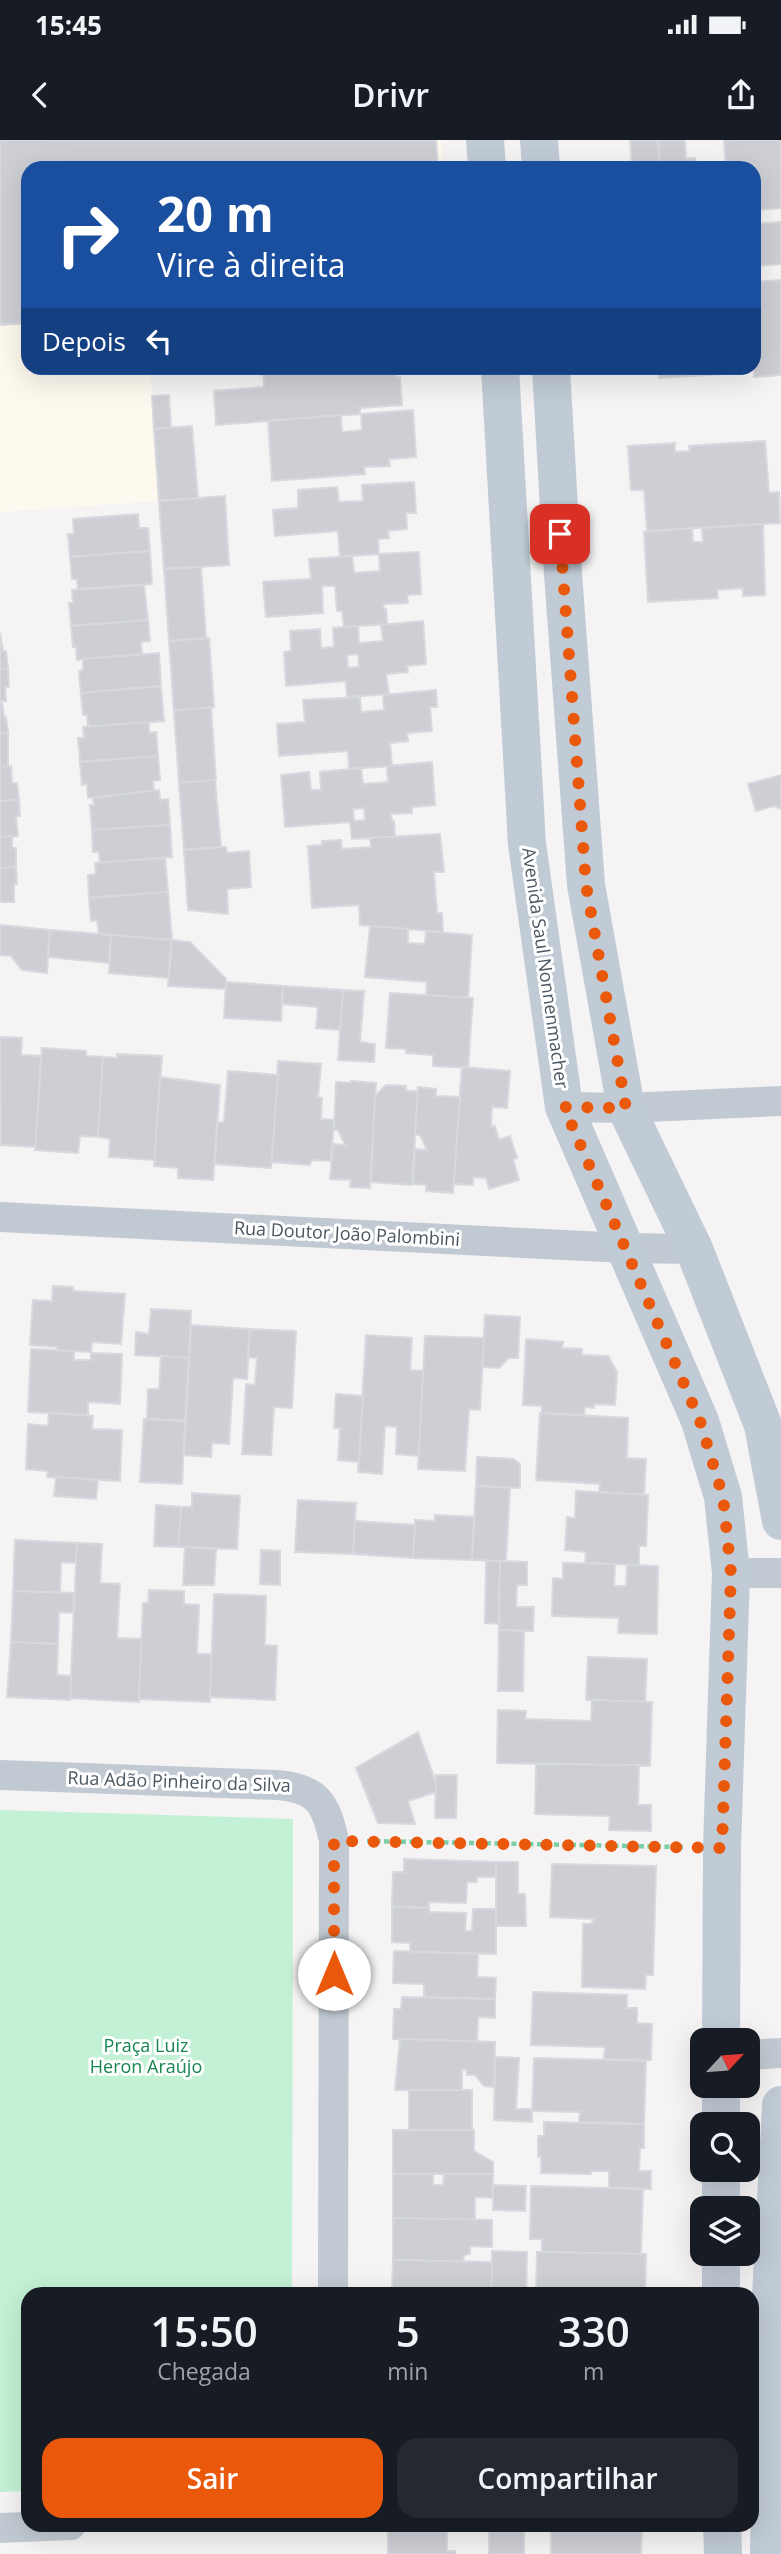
<!DOCTYPE html>
<html lang="pt">
<head>
<meta charset="utf-8">
<style>
	body { margin:0; font-family:"Open Sans",sans-serif; background:#242831; color:#f1f3f6; height:100vh; display:flex; flex-direction:column; font-size:26px; white-space:nowrap }
	* { box-sizing:border-box; margin:0 }
	p { font-size:23px; color:#9ea1a6 }
	.icon { flex:none; width:38px; height:38px; fill:none; stroke:currentColor; stroke-width:2; stroke-linecap:round; stroke-linejoin:round }
	.map { position:relative; flex:1; overflow:hidden }
	.drawer { position:absolute; left:21px; top:2147px; width:738px; height:245px; display:flex; flex-direction:column; background:#171b24; border-radius:21px; box-shadow:0 7px 28px #0002 }
	.drawer>* { flex:none }
	.banner { position:absolute; left:21px; top:21px; width:740px; height:214px; border-radius:21px; box-shadow:0 7px 28px #0002; background:#1a4fa0; color:#fff; overflow:hidden }
	.needle { width:46px; rotate:64deg }
	.tools { position:absolute; left:690px; top:1888px; display:grid; gap:14px }
	.tools a { display:grid; place-items:center; width:70px; height:70px; border-radius:14px; background:#171b24; box-shadow:0 7px 28px #0002; font-size:35px }
	.pin { position:absolute; display:grid; place-items:center; width:60px; height:60px; color:#fff; margin:-30px; border-radius:14px; box-shadow:0 4px 10px #0006 }
	.me { position:absolute; width:77px; margin:-38px; rotate:0deg; stroke-linejoin:round; filter:drop-shadow(0 0 5px #0008) }
	.turn { display:flex; align-items:center; gap:24px; height:147px; padding:0 21px; font-size:32px }
	.turn .icon { width:91px; height:91px; stroke-width:2.5 }
	.turn b { display:block; font-size:49px; line-height:60px }
	.then { display:flex; align-items:center; height:66px; padding:0 21px; background:#0003; gap:14px; font-size:26px }
	.eta { display:flex; justify-content:space-evenly; align-items:center; height:119px; text-align:center }
	.eta b { font-size:42px; font-weight:600; line-height:49px }
	.primary-button { display:flex; gap:14px; margin-top:auto; padding:14px 21px }
	.primary-button a { flex:1; height:80px; border-radius:21px; background:#ea580c; color:#fff; font-size:28px; font-weight:600; line-height:80px; text-align:center }
	.primary-button a+a { background:#242831; color:#f1f3f6 }
	.status { display:flex; justify-content:space-between; align-items:center; height:49px; padding:0 35px; background:#171b24; direction:ltr }
	.status svg { height:19px; fill:currentColor }
	header { display:flex; justify-content:space-between; align-items:center; height:91px; padding:0 21px; background:#171b24; font-size:32px; font-weight:600 }
	.map>svg:first-child { display:block }
</style>
</head>
<body>
<div class="status"><b>15:45</b><svg viewBox="0 0 49 12"><path d="M0 12V9h3v3zM5 12V6h3v6zM10 12V3h3v9zM15 12V0h3v12zM26 1h20v11H26zM47 4h2v5h-2z"/></svg></div>
<header><svg class="icon" aria-label="back" viewBox="0 0 24 24"><path d="M15 5l-7 7 7 7"/></svg>Drivr<svg class="icon" aria-label="share" viewBox="0 0 24 24"><path d="M12 15V3M7 8l5-5 5 5M5 13v7h14v-7"/></svg></header>
<div class="map">
<svg width="781" height="2414" viewBox="0 0 781 2414">
	<rect width="100%" height="100%" fill="#f5f3f3"/>
	<polygon fill="#fdf9ef" points="0,0 441,0 443,28 28,28 28,228 150,228 159,361 0,372"/>
	<polygon fill="#c3f1d5" points="0,1670 293,1679 292,2154 28,2154 28,2351 0,2352"/>
	<g fill="#cdcfd5" stroke="#d7d9de" stroke-width="2" fill-rule="evenodd">
		<polygon points="0,0 436,0 438,28 28,28 28,183 0,185"/>
		<polygon points="630,0 658,0 660,28 632,28"/>
		<polygon points="658,0 685,0 686,19 695,18 696,28 660,28"/>
		<polygon points="724,0 781,0 781,68 754,70 754,28 726,28"/>
		<polygon points="781,82 781,124 756,126 757,142 754,142 754,84"/>
		<polygon points="781,140 781,235 754,237 754,142"/>
		<polygon points="263,228 395,228 396,237 400,237 402,265 360,268 360,274 216,285 214,251 264,247"/>
		<polygon points="658,228 722,228 722,234 659,238"/>
		<polygon points="169,255 171,288 154,289 152,256"/>
		<polygon points="413,270 416,317 389,319 390,326 364,327 365,334 272,341 268,281 341,275 342,292 362,290 361,274"/>
		<polygon points="192,286 198,358 159,361 154,289"/>
		<polygon points="765,301 769,353 779,352 780,383 647,391 644,350 631,350 628,306 675,303 675,312 690,311 689,306"/>
		<polygon points="414,342 416,373 406,373 407,389 388,391 389,398 378,399 379,414 340,417 338,391 275,396 273,370 298,368 298,350 337,347 339,362 363,361 362,345"/>
		<polygon points="225,356 229,425 164,429 159,361"/>
		<polygon points="138,374 139,388 148,388 150,411 70,417 68,394 74,394 73,379"/>
		<polygon points="763,384 765,455 743,456 743,448 717,450 718,458 648,462 644,392 692,388 693,402 703,402 702,388"/>
		<polygon points="150,411 152,444 78,449 77,439 72,439 70,417"/>
		<polygon points="419,412 421,454 407,455 408,463 383,464 384,469 386,469 387,484 344,487 342,471 337,471 335,446 322,446 323,473 266,477 263,442 311,439 309,419 352,416 354,433 380,431 379,414"/>
		<polygon points="201,427 206,498 169,501 164,429"/>
		<polygon points="144,445 148,480 71,486 69,463 73,463 72,450"/>
		<polygon points="148,480 150,501 141,502 142,514 77,520 76,507 73,507 71,486"/>
		<path d="M423,481l3,43 -19,2 1,6 -22,2 3,20 -42,3 -1,-16 -60,5 -2,-34 7,-1 -1,-20 30,-2 1,19 13,-1 -1,-19 25,-2 1,17 24,-2 -2,-16zM358,514l1,13 -11,1 -1,-13z"/>
		<polygon points="0,493 3,511 6,511 8,529 0,529"/>
		<polygon points="209,498 214,567 174,571 169,501"/>
		<polygon points="159,513 161,546 81,553 79,531 83,530 83,519"/>
		<polygon points="0,529 8,529 9,547 5,547 6,561 0,561"/>
		<polygon points="161,546 164,581 88,587 87,575 83,575 81,553"/>
		<polygon points="436,550 437,567 430,567 432,591 407,593 408,601 390,603 392,626 349,629 348,611 279,616 277,584 305,582 303,560 360,557 361,572 384,570 383,555"/>
		<polygon points="0,561 2,561 4,577 6,577 8,593 0,594"/>
		<polygon points="211,567 216,640 179,643 174,571"/>
		<polygon points="149,582 149,593 156,592 158,616 80,622 78,598 84,598 83,587"/>
		<polygon points="8,593 8,626 0,627 0,594"/>
		<polygon points="158,616 160,640 153,641 154,651 88,658 87,644 82,645 80,622"/>
		<path d="M432,622l3,43 -23,2v6l-21,1 1,7h2l1,16 -43,2 -2,-17 -65,5 -4,-52 28,-3 2,18h10l-1,-18 41,-4 2,16 25,-2 -1,-16zM364,668l1,12 -11,1 -1,-12z"/>
		<polygon points="11,626 12,643 17,643 19,660 0,661 0,627"/>
		<polygon points="781,635 781,669 774,666 756,671 748,644"/>
		<polygon points="215,640 221,707 184,710 179,643"/>
		<polygon points="159,650 160,660 168,659 170,685 92,690 90,665 94,665 93,658"/>
		<polygon points="19,660 20,676 16,676 18,696 0,697 0,661"/>
		<polygon points="170,685 172,717 100,723 99,712 93,712 92,690"/>
		<polygon points="440,694 444,732 434,732 437,773 442,773 443,792 360,785 359,765 312,768 308,706 322,705 322,701 341,700 342,709 371,707 370,698"/>
		<polygon points="12,696 12,708 16,708 16,727 0,728 0,697"/>
		<polygon points="226,707 227,713 249,711 251,747 227,749 228,774 188,770 184,710"/>
		<polygon points="165,718 168,752 89,758 88,735 96,734 95,723"/>
		<polygon points="16,727 17,744 14,744 14,762 0,762 0,728"/>
		<polygon points="168,752 172,800 99,794 97,780 91,781 89,758"/>
		<polygon points="0,785 50,790 47,833 22,830 11,816 0,815"/>
		<polygon points="370,786 408,789 408,803 425,804 426,791 472,795 468,858 426,855 427,842 365,837"/>
		<polygon points="50,790 111,795 109,823 48,817"/>
		<polygon points="111,795 172,800 168,838 109,833"/>
		<polygon points="172,800 190,802 226,839 226,849 168,846"/>
		<polygon points="226,842 283,846 281,881 224,878"/>
		<polygon points="283,846 343,850 340,890 316,888 318,867 282,864"/>
		<polygon points="343,850 364,851 360,902 375,904 374,922 338,920"/>
		<polygon points="390,853 473,858 468,928 433,926 433,915 406,913 406,909 386,908"/>
		<polygon points="0,897 22,898 21,915 41,916 36,1007 1,1005"/>
		<polygon points="42,908 86,911 86,916 103,917 98,997 80,996 78,1013 35,1010"/>
		<polygon points="117,914 162,916 155,1020 109,1017 110,999 98,997 103,917 117,918"/>
		<polygon points="278,921 321,924 318,957 322,958 321,979 334,980 331,1021 311,1020 310,1025 271,1022"/>
		<polygon points="462,927 510,931 507,968 492,967 491,987 495,986 499,1000 510,996 517,1018 513,1019 519,1040 489,1049 486,1038 473,1037 473,1045 453,1044"/>
		<polygon points="228,931 278,935 271,1028 215,1024 217,982 224,982"/>
		<polygon points="160,937 220,945 213,1040 178,1038 178,1028 154,1026"/>
		<polygon points="351,941 376,943 370,1048 350,1047 351,1040 330,1039 333,1004 345,1005 338,990 334,990 336,942 351,943"/>
		<polygon points="386,945 406,946 406,951 418,951 412,1045 371,1042 375,956"/>
		<polygon points="418,947 436,949 436,956 460,957 453,1053 426,1051 426,1045 413,1044 415,1009 427,1010 420,995 415,995"/>
		<polygon points="53,1146 73,1147 73,1151 125,1154 121,1204 92,1202 91,1212 56,1210 57,1207 30,1205 33,1160 52,1161"/>
		<polygon points="151,1169 191,1171 189,1218 135,1215 136,1192 149,1194"/>
		<polygon points="485,1175 520,1177 518,1218 509,1218 499,1228 482,1227"/>
		<polygon points="191,1185 250,1189 247,1239 233,1238 229,1304 212,1303 211,1317 184,1315"/>
		<polygon points="250,1189 296,1191 292,1268 274,1267 271,1315 242,1314 246,1244 255,1245 257,1218 248,1217"/>
		<polygon points="366,1195 412,1198 410,1230 424,1231 419,1316 396,1314 397,1287 385,1286 382,1334 358,1332"/>
		<polygon points="425,1196 484,1198 480,1270 469,1269 465,1331 418,1329"/>
		<polygon points="526,1199 563,1202 562,1208 582,1209 582,1215 608,1216 617,1232 615,1265 594,1264 594,1268 585,1267 584,1275 542,1273 542,1266 523,1265"/>
		<polygon points="31,1209 74,1211 74,1220 91,1220 91,1213 122,1214 120,1264 88,1262 88,1275 28,1272"/>
		<polygon points="161,1216 189,1218 185,1281 147,1279 148,1249 159,1249"/>
		<polygon points="336,1254 363,1256 359,1322 338,1320 340,1288 334,1288"/>
		<polygon points="49,1273 93,1276 92,1289 122,1290 120,1341 47,1337 48,1331 26,1329 28,1284 48,1286"/>
		<polygon points="540,1273 628,1278 627,1318 646,1319 644,1355 599,1352 600,1344 536,1340"/>
		<polygon points="144,1279 185,1281 182,1344 140,1342"/>
		<polygon points="477,1317 513,1319 520,1324 520,1348 476,1346"/>
		<polygon points="56,1337 98,1340 96,1359 54,1356"/>
		<polygon points="476,1346 510,1348 506,1421 472,1420"/>
		<polygon points="576,1351 648,1355 646,1406 639,1406 639,1425 585,1423 586,1412 565,1410 567,1377 575,1378"/>
		<polygon points="192,1353 240,1356 237,1409 178,1407 181,1367 192,1367"/>
		<polygon points="298,1360 356,1363 353,1414 295,1412"/>
		<polygon points="156,1365 181,1367 178,1407 154,1406"/>
		<polygon points="435,1375 474,1377 472,1420 413,1418 415,1380 435,1381"/>
		<polygon points="355,1381 415,1385 413,1418 353,1414"/>
		<polygon points="15,1400 77,1403 76,1423 61,1422 60,1453 13,1451"/>
		<polygon points="77,1403 102,1404 100,1443 120,1444 117,1498 142,1499 139,1562 70,1558"/>
		<polygon points="185,1407 216,1409 214,1445 183,1445"/>
		<polygon points="261,1410 280,1411 280,1445 260,1444"/>
		<polygon points="486,1421 500,1421 499,1484 485,1483"/>
		<polygon points="500,1421 527,1422 527,1445 517,1445 516,1467 534,1467 533,1491 499,1490"/>
		<polygon points="563,1423 615,1424 614,1446 626,1446 627,1425 658,1426 657,1494 618,1493 619,1478 552,1476 553,1438 563,1439"/>
		<polygon points="149,1450 184,1451 184,1464 199,1465 197,1514 212,1514 210,1562 139,1559 143,1463 148,1463"/>
		<polygon points="13,1451 74,1453 73,1473 59,1472 58,1504 11,1502"/>
		<polygon points="214,1454 266,1456 265,1505 277,1506 275,1560 210,1557"/>
		<polygon points="499,1490 524,1491 523,1551 498,1551"/>
		<polygon points="11,1502 58,1504 57,1535 71,1536 70,1560 7,1557"/>
		<polygon points="588,1517 647,1519 645,1562 586,1560"/>
		<polygon points="592,1560 652,1562 650,1626 497,1623 498,1570 526,1571 525,1579 591,1581"/>
		<polygon points="418,1592 436,1643 436,1652 408,1661 415,1684 378,1683 356,1628"/>
		<polygon points="536,1624 639,1625 638,1665 651,1665 651,1691 609,1690 610,1676 535,1674"/>
		<polygon points="436,1635 457,1635 456,1678 435,1678"/>
		<polygon points="404,1719 496,1722 496,1737 477,1737 477,1742 467,1742 466,1763 429,1762 429,1768 392,1767 393,1732 404,1732"/>
		<polygon points="496,1722 518,1722 518,1754 525,1754 526,1786 496,1786"/>
		<polygon points="552,1724 656,1726 653,1835 646,1835 645,1849 582,1847 583,1784 591,1784 594,1779 550,1777"/>
		<polygon points="392,1767 429,1768 429,1772 466,1773 465,1791 472,1791 473,1769 496,1769 496,1814 410,1812 410,1803 392,1802"/>
		<polygon points="394,1811 478,1814 477,1837 496,1838 495,1859 424,1857 424,1844 393,1843"/>
		<polygon points="533,1852 627,1855 627,1868 637,1868 637,1883 652,1884 651,1920 604,1919 605,1907 531,1905"/>
		<polygon points="402,1857 495,1859 495,1878 478,1877 477,1902 393,1899 394,1869 401,1869"/>
		<polygon points="400,1899 495,1902 494,1947 484,1946 475,1935 467,1935 467,1930 462,1929 462,1950 395,1950"/>
		<polygon points="495,1917 519,1918 516,1969 532,1969 532,1982 494,1980"/>
		<polygon points="534,1918 646,1921 644,1984 579,1982 580,1972 532,1971"/>
		<rect x="409" y="1950" width="63" height="40"/>
		<polygon points="544,1982 644,1984 644,2008 640,2008 639,2031 651,2031 651,2049 609,2048 609,2031 591,2031 591,2034 541,2033 541,2017 538,2017 538,1996 544,1996"/>
		<polygon points="393,1990 474,1990 474,2011 493,2022 493,2034 393,2034"/>
		<polygon points="393,2034 433,2034 433,2045 443,2045 444,2034 493,2034 492,2058 475,2057 475,2080 393,2078"/>
		<polygon points="493,2045 526,2046 525,2071 493,2070"/>
		<polygon points="531,2046 643,2049 641,2114 542,2112 542,2099 530,2099"/>
		<polygon points="393,2078 492,2080 492,2107 470,2106 470,2114 464,2115 463,2122 393,2120"/>
		<polygon points="492,2111 527,2112 526,2154 491,2154"/>
		<polygon points="537,2112 646,2114 645,2154 536,2154"/>
		<polygon points="393,2120 492,2122 491,2154 392,2154"/>
		<polygon points="388,2385 455,2385 455,2388 447,2388 447,2411 455,2411 455,2414 388,2414"/>
		<rect x="489" y="2385" width="35" height="29"/>
		<polygon points="551,2385 642,2385 641,2414 551,2414"/>
	</g>
	<g fill="none" stroke-linecap="round" stroke-linejoin="round">
		<polyline stroke="#7ad0a6" stroke-width="4.5" stroke-dasharray="5 3.5" stroke-linecap="butt" points="367,1701 683,1707"/>
		<g stroke="#c1cad2" stroke-width="30">
			<polyline points="564,967 626,968 781,961"/>
			<polyline points="0,1077 625,1108 694,1109"/>
			<polyline points="731,1433 781,1433"/>
			<path d="M0,1635l277,10c40,3 49,18 57,56l-1,453"/>
			<polyline points="747,1915 781,1913"/>
			<polyline points="0,2388 71,2385"/>
		</g>
		<g stroke="#c1cbd6" stroke-width="38">
			<polyline points="485,0 487,28"/>
			<polyline points="539,0 541,28"/>
			<polyline points="500,228 527,704 564,967 700,1281 723,1357 731,1433 722,1708 721,1900"/>
			<polyline points="551,228 562,420 586,745 626,968 694,1109 763,1285 781,1381"/>
			<polyline points="721,1984 721,1946"/>
			<polyline points="721,2068 721,2030"/>
			<polyline points="721,2154 721,2114"/>
			<polyline points="722,2385 723,2414"/>
			<polyline points="769,2414 771,2290 769,2195 781,1965"/>
		</g>
	</g>
	<g fill="none" stroke-linecap="round" stroke-linejoin="round">
		<polyline stroke="#ea580c" stroke-width="12" stroke-dasharray="0 21.6" points="334,1834 334,1701 722,1708 731,1433 723,1357 700,1281 564,967 626,968 586,745 560,394"/>
	</g>
	<g text-anchor="middle" stroke-width="6" stroke-linejoin="round" paint-order="stroke">
		<g font-size="18" fill="#4a5661" stroke="#fff">
			<text transform="translate(545 828) rotate(82)" y="6">Avenida Saul Nonnenmacher</text>
			<text transform="translate(347 1094) rotate(3)" y="6">Rua Doutor João Palombini</text>
			<text transform="translate(179 1642) rotate(2)" y="6">Rua Adão Pinheiro da Silva</text>
		</g>
		<g font-size="18" fill="#17864f" stroke="#fff">
			<text x="146" y="1912">Praça Luiz<tspan x="146" dy="21">Heron Araújo</tspan></text>
		</g>
	</g>
</svg>
<div class="tools">
<a><svg class="needle" viewBox="-14 -14 28 28"><path d="M0-13l5 13h-10z" fill="#e53935"/><path d="M0 13l5-13h-10z" fill="#9ea1a6"/></svg></a>
<a><svg class="icon" aria-label="search" viewBox="0 0 24 24"><circle cx="10" cy="10" r="6"/><path d="M15 15l6 6"/></svg></a>
<a><svg class="icon" aria-label="layers" viewBox="0 0 24 24"><path d="M12 4l9 5-9 5-9-5zM3 14l9 5 9-5"/></svg></a>
</div>
<div class="pin" style="left:560px;top:394px;background:#d93025"><svg class="icon" aria-label="arrive" viewBox="0 0 24 24"><path d="M6 21V4h12l-3 4 3 4H6"/></svg></div>
<svg class="me" style="left:334px;top:1834px" viewBox="-20 -20 40 40"><circle r="19" fill="#fff"/><path d="M0-13L10 11 0 6-10 11z" fill="#ea580c"/></svg>
<div class="banner">
<div class="turn"><svg class="icon" aria-label="right" viewBox="0 0 24 24"><path d="M7 20v-9h11M14 6l5 5-5 5"/></svg><div><b>20 m</b>Vire à direita</div></div>
<div class="then">Depois<svg class="icon" aria-label="left" viewBox="0 0 24 24"><path d="M17 20v-9H6M10 6l-5 5 5 5"/></svg></div>
</div>
<section class="drawer">
<div class="eta">
<div><b>15:50</b><p>Chegada</p></div>
<div><b>5</b><p>min</p></div>
<div><b>330</b><p>m</p></div>
</div>
<div class="primary-button"><a>Sair</a><a>Compartilhar</a></div>
</section>
</div>
</body>
</html>
